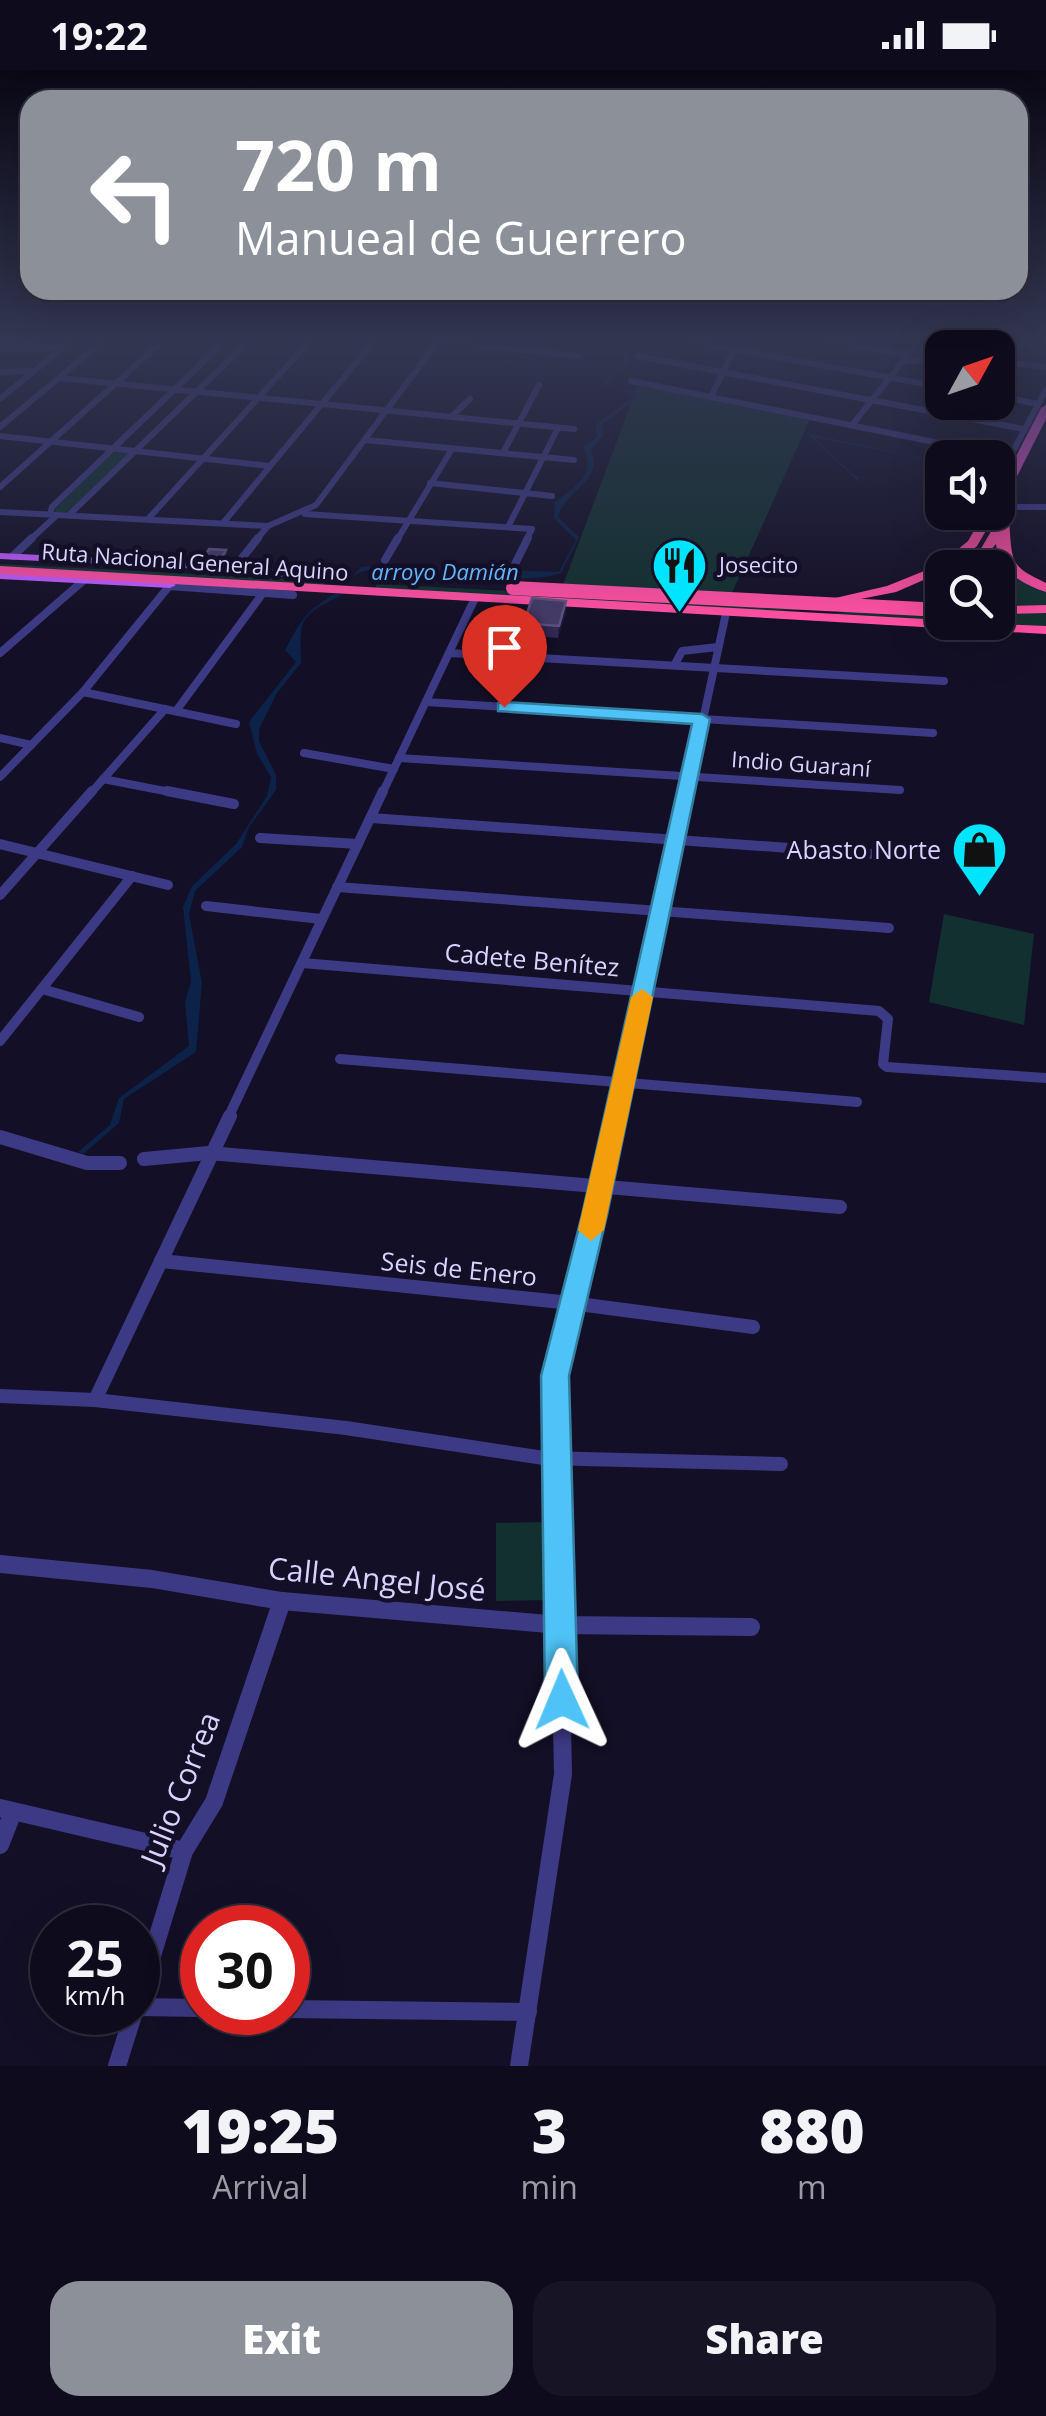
<!DOCTYPE html>
<html lang="en">
<head>
<meta charset="utf-8">
<style>
	body { margin:0; font-family:"Open Sans",sans-serif; background:#171425; color:#f1f3f6; height:100vh; display:flex; flex-direction:column; font-size:38px; white-space:nowrap }
	* { box-sizing:border-box; margin:0 }
	p { font-size:32px; color:#9b9ba3 }
	.icon { flex:none; width:55px; height:55px; fill:none; stroke:currentColor; stroke-width:2; stroke-linecap:round; stroke-linejoin:round }
	.map { position:relative; height:1996px; overflow:hidden }
	.panel { display:flex; flex-direction:column; background:#0e0b1c; flex:1 }
	.panel>* { flex:none }
	.hud { position:absolute; left:20px; top:20px; width:1008px; height:210px; border-radius:30px; box-shadow:0 10px 40px #0002,0 0 0 2px #2e2b3b; background:#8c9099; color:#fff; overflow:hidden }
	.needle { width:65px; rotate:50deg }
	.fabs { position:absolute; left:925px; top:260px; display:grid; gap:20px }
	.fabs a { display:grid; place-items:center; width:90px; height:90px; border-radius:20px; background:#0e0b1c; box-shadow:0 10px 40px #0002,0 0 0 2px #2e2b3b; font-size:50px }
	.speed { position:absolute; left:30px; top:1835px; display:flex; gap:20px; font-size:50px; font-weight:700; text-align:center }
	.speed>* { display:grid; place-content:center; width:130px; height:130px; border-radius:50%; background:#0e0b1c; box-shadow:0 10px 40px #0002,0 0 0 2px #2e2b3b; line-height:1 }
	.speed small { font-size:25px; font-weight:400 }
	.speed .limit { border:15px solid #d22; background:#fff; color:#111 }
	.pin { position:absolute; display:grid; place-items:center; width:85px; height:85px; color:#fff; margin:-102px -42px; border-radius:50% 50% 50% 0; rotate:-45deg; box-shadow:0 0 10px #0007 }
	.pin .icon { rotate:45deg }
	.me { position:absolute; width:110px; margin:-55px; rotate:359deg; stroke-linejoin:round; filter:drop-shadow(0 0 8px #0008) }
	.turn { display:flex; align-items:center; gap:35px; height:210px; padding:0 50px; font-size:45px }
	.turn .icon { width:130px; height:130px; stroke-width:2.5 }
	.turn b { display:block; font-size:70px; line-height:85px }
	.eta { display:flex; justify-content:space-evenly; align-items:center; height:170px; text-align:center }
	.eta b { font-size:60px; font-weight:800; line-height:70px }
	.primary-button { display:flex; gap:20px; margin-top:auto; padding:20px 50px }
	.primary-button a { flex:1; height:115px; border-radius:30px; background:#8c9099; color:#fff; font-size:40px; font-weight:800; line-height:115px; text-align:center }
	.primary-button a+a { background:#171425; color:#f1f3f6 }
	.status { display:flex; justify-content:space-between; align-items:center; height:70px; padding:0 50px; background:#0e0b1c; direction:ltr }
	.status svg { height:28px; fill:currentColor }
	.map>svg:first-child { display:block }
</style>
</head>
<body>
<div class="status"><b>19:22</b><svg viewBox="0 0 49 12"><path d="M0 12V9h3v3zM5 12V6h3v6zM10 12V3h3v9zM15 12V0h3v12zM26 1h20v11H26zM47 4h2v5h-2z"/></svg></div>
<div class="map">
<svg width="1046" height="1996" viewBox="0 0 1046 1996">
	<rect width="100%" height="100%" fill="#130f26"/>
	<g fill="#12302f">
		<polygon points="639,312 811,347 731,525 563,515"/>
		<polygon points="113,382 130,382 73,441 56,443 55,439"/>
		<polygon points="999,473 1000,483 1046,520 1046,535 998,536 998,498 973,498"/>
		<polygon points="0,494 326,511 323,517 0,498"/>
		<polygon points="377,514 839,538 776,541 374,520"/>
		<polygon points="865,540 942,543 942,552 998,552 998,542 1046,541 1046,557 807,546"/>
		<polygon points="944,844 1034,864 1024,955 929,932"/>
		<polygon points="547,1452 550,1530 496,1531 496,1453"/>
	</g>
	<g fill="#0c2248">
		<path d="M617,271h4l10,22 -23,18 4,6 173,32 16,13 141,30 -129,-25 42,39 48,10 -46,-9 3,6 -50,-47 -29,-17 -139,-25 -41,31 2,11 -13,14c17,29 -26,40 -32,67l21,20 -18,36c-54,20 -163,-24 -208,3l8,-9 12,-1 186,6 17,-32 -22,-22 1,-15c19,-17 43,-27 28,-56l14,-10 -2,-12 41,-30 -34,-11 23,-20z"/>
		<path d="M334,524l8,1c-44,21 -42,24 -41,68l-24,30 -18,36v12l17,34v15l-27,37 -7,20 -47,44 -6,23 13,69 -6,69 -72,47 -5,24 -36,31 -5,-2 32,-27 9,-27 70,-52 -4,-44 6,-20 -8,-75 9,-21 44,-42 31,-48 4,-19 -14,-23 -8,-32 47,-60 -11,-12c17,-31 18,-36 49,-56z"/>
	</g>
	<g fill="none" stroke-linecap="round" stroke-linejoin="round">
		<g stroke="#3d3a85" stroke-width="6">
			<polyline points="438,271 578,286"/>
			<polyline points="687,271 942,317"/>
			<polyline points="827,271 909,285"/>
			<polyline points="950,271 983,278"/>
			<polyline points="0,279 62,278"/>
			<polyline points="638,286 1024,359"/>
			<polyline points="904,291 942,289"/>
			<polyline points="998,291 1046,297"/>
			<polyline points="0,302 31,301"/>
			<polyline points="59,308 574,359"/>
			<polyline points="631,311 1009,387"/>
			<polyline points="998,326 1038,334"/>
			<polyline points="711,327 738,271"/>
			<polyline points="1,328 71,271"/>
			<polyline points="451,347 470,329"/>
			<polyline points="852,355 919,271"/>
			<polyline points="0,357 103,271"/>
			<polyline points="0,366 270,396"/>
			<polyline points="365,370 574,390"/>
			<polyline points="503,383 539,315"/>
			<polyline points="998,409 1046,320"/>
			<polyline points="430,413 552,426"/>
			<polyline points="0,417 163,271"/>
			<polyline points="998,437 1046,437"/>
			<polyline points="0,442 268,456"/>
			<polyline points="50,444 52,437 225,271"/>
			<polyline points="305,444 532,459 526,470"/>
			<polyline points="69,445 249,271"/>
			<polyline points="148,449 310,271"/>
			<polyline points="223,453 374,271"/>
			<polyline points="508,457 558,358"/>
			<polyline points="30,470 57,445"/>
			<polyline points="256,470 268,456 316,435 438,271"/>
			<polyline points="397,470 452,379"/>
		</g>
		<g stroke="#3d3a85" stroke-width="8">
			<polyline points="13,486 32,468"/>
			<polyline points="385,490 398,468"/>
			<polyline points="515,494 528,468"/>
			<polyline points="234,498 258,468"/>
			<polyline points="169,516 293,525"/>
			<polyline points="0,583 84,510"/>
			<polyline points="449,583 944,611"/>
			<polyline points="675,594 682,581 718,577"/>
			<polyline points="83,622 236,654"/>
			<polyline points="426,632 933,663"/>
			<polyline points="176,641 263,523"/>
			<polyline points="0,668 31,675"/>
			<polyline points="304,683 394,699"/>
			<polyline points="399,688 900,720"/>
			<polyline points="0,707 83,622 170,515"/>
			<polyline points="103,709 180,724"/>
			<polyline points="90,724 165,639"/>
			<polyline points="382,724 475,528"/>
			<polyline points="687,724 726,543"/>
		</g>
		<g stroke="#3d3a85" stroke-width="10">
			<polyline points="167,721 234,734"/>
			<polyline points="371,748 901,786"/>
			<polyline points="260,768 358,774"/>
			<polyline points="0,774 168,815"/>
			<polyline points="337,817 889,858"/>
			<polyline points="0,825 92,721"/>
			<polyline points="206,836 321,849"/>
			<polyline points="302,893 879,941 888,949 883,994 887,997 1046,1008"/>
			<polyline points="42,919 139,947"/>
			<polyline points="0,971 132,806"/>
			<polyline points="340,989 857,1032"/>
			<polyline points="228,1048 383,721"/>
			<polyline points="616,1048 687,721"/>
		</g>
		<g stroke="#3d3a85" stroke-width="14">
			<polyline points="0,1067 87,1093 120,1093"/>
			<polyline points="144,1089 209,1083 840,1137"/>
			<polyline points="161,1191 571,1233 753,1257"/>
			<polyline points="0,1326 95,1330 346,1358 544,1388 781,1394"/>
			<polyline points="95,1330 230,1046"/>
			<polyline points="558,1464 555,1305 616,1046"/>
		</g>
		<g stroke="#3d3a85" stroke-width="18">
			<polyline points="0,1494 152,1509 282,1531 560,1555 751,1557"/>
			<polyline points="0,1738 184,1781"/>
			<polyline points="0,1775 13,1742"/>
			<polyline points="138,1931 184,1781 214,1732 282,1531"/>
			<polyline points="138,1937 202,1938"/>
			<polyline points="288,1939 528,1942"/>
			<polyline points="117,1996 134,1942"/>
			<polyline points="519,1996 563,1704 558,1462"/>
		</g>
		<g fill="#c25bff" fill-rule="evenodd">
			<polygon points="0,483 224,494 317,505 323,508 317,511 224,500 0,489"/>
			<polygon points="0,503 170,512 176,515 170,518 0,509"/>
		</g>
		<polygon fill="#e055d1" fill-rule="evenodd" points="1046,335 1046,349 1004,432 998,435 998,421 1041,338"/>
		<g fill="#ff4fa3" fill-rule="evenodd">
			<path d="M1005,437l10,3c-6,11 -6,12 -5,23 2,33 5,35 36,50v9c-24,-8 -47,-21 -50,-48l-21,24h-14l21,-21z"/>
			<polygon points="985,442 997,442 977,476 951,498 942,498 942,502 896,522 825,536 818,532 887,516 939,495 968,471"/>
			<polygon points="0,496 942,550 942,552 1046,556 1046,564 0,504"/>
			<polygon points="1046,535 1046,543 998,544 998,536"/>
		</g>
		<polyline stroke="#ff4fa3" stroke-width="14" points="513,518 942,540"/>
	</g>
	<g fill="#312854">
		<polygon points="226,480 227,483 223,490 205,489 205,486"/>
		<polygon points="566,531 566,543 558,568 534,566 532,572 522,571 522,559"/>
	</g>
	<polygon fill="#1d163a" points="566,531 566,543 558,568 559,556"/>
	<g fill="#433a66" stroke="#5a527e" stroke-width="2.5">
		<polygon points="209,479 226,480 222,487 205,486"/>
		<polygon points="532,528 566,531 559,556 534,554 532,560 522,559"/>
	</g>
	<linearGradient id="sky" x2="0" y2="1"><stop stop-color="#0a0815"/><stop offset="0.49" stop-color="#333752"/><stop offset="1" stop-color="#333752" stop-opacity="0"/></linearGradient>
	<rect width="1046" height="551" fill="url(#sky)"/>
	<polygon fill="#4fc3f7" stroke="#337fa1" stroke-width="2.5" points="504,632 702,644 710,649 607,1145 569,1306 578,1630 573,1641 562,1646 550,1641 545,1630 541,1306 582,1145 692,654 498,641 498,633"/>
	<polygon fill="#f59e0b" points="642,919 653,927 604,1160 591,1171 578,1160 631,927"/>
	<defs>
		<symbol id="restaurant-pin" viewBox="-11 -11 22 30"><path d="M0 17L-7.5 6A9.5 9.5 0 1 1 7.5 6Z" fill="#00e5ff" stroke="#130f26"/><path d="M-5-6h1v4h1v-4h1v4h1v-4h1v5L-1.5 .5V6h-2V.5L-5-1ZM5-6V6H3V1.5H1.5Q1.5-4 5-6Z" fill="#111"/></symbol>
		<symbol id="shop-pin" viewBox="-11 -11 22 30"><path d="M0 17L-7.5 6A9.5 9.5 0 1 1 7.5 6Z" fill="#00e5ff" stroke="#130f26"/><path d="M-5-2.5h2.3a2.7 3.5 0 0 1 5.4 0H5L5.5 6h-11ZM-1.5-2.5h3a1.5 2.3 0 0 0-3 0Z" fill="#111"/></symbol>
	</defs>
	<g fill-rule="evenodd">
		<use href="#restaurant-pin" x="648" y="464" width="63" height="86"/>
		<use href="#shop-pin" x="948" y="748" width="63" height="86"/>
	</g>
	<g text-anchor="middle" stroke-width="9" stroke-linejoin="round" paint-order="stroke">
		<g font-size="22" fill="#d9d4ff" stroke="#130f26">
			<text transform="translate(195 492) rotate(4)" y="8">Ruta Nacional General Aquino</text>
			<text transform="translate(801 694) rotate(4)" y="8">Indio Guaraní</text>
		</g>
		<g font-size="22" fill="#d9d4ff" stroke="#130f26" text-anchor="start">
			<text x="719" y="503">Josecito</text>
		</g>
		<g font-size="22" font-style="italic" fill="#62b6ff" stroke="#130f26">
			<text x="445" y="510">arroyo Damián</text>
		</g>
		<g font-size="25" fill="#d9d4ff" stroke="#130f26" text-anchor="end">
			<text x="941" y="789">Abasto Norte</text>
		</g>
		<g font-size="25" fill="#d9d4ff" stroke="#130f26">
			<text transform="translate(532 890) rotate(5)" y="9">Cadete Benítez</text>
			<text transform="translate(459 1199) rotate(6)" y="9">Seis de Enero</text>
		</g>
		<g font-size="30" fill="#d9d4ff" stroke="#130f26">
			<text transform="translate(377 1510) rotate(6)" y="10">Calle Angel José</text>
			<text transform="translate(181 1719) rotate(-68)" y="10">Julio Correa</text>
		</g>
	</g>
</svg>
<div class="fabs">
<a><svg class="needle" viewBox="-14 -14 28 28"><path d="M0-13l5 13h-10z" fill="#e53935"/><path d="M0 13l5-13h-10z" fill="#9b9ba3"/></svg></a>
<a><svg class="icon" aria-label="sound" viewBox="0 0 24 24"><path d="M4 9h4l5-4v14l-5-4H4zM17 9q2 3 0 6"/></svg></a>
<a><svg class="icon" aria-label="search" viewBox="0 0 24 24"><circle cx="10" cy="10" r="6"/><path d="M15 15l6 6"/></svg></a>
</div>
<div class="speed"><div>25<small>km/h</small></div><div class="limit">30</div></div>
<div class="pin" style="left:504px;top:637px;background:#d93025"><svg class="icon" aria-label="arrive" viewBox="0 0 24 24"><path d="M6 21V4h12l-3 4 3 4H6"/></svg></div>
<svg class="me" style="left:562px;top:1630px" viewBox="-20 -20 40 40"><path d="M0-17L14 15 0 8-14 15z" fill="#4fc3f7" stroke="#fff" stroke-width="4"/></svg>
<div class="hud">
<div class="turn"><svg class="icon" aria-label="left" viewBox="0 0 24 24"><path d="M17 20v-9H6M10 6l-5 5 5 5"/></svg><div><b>720 m</b>Manueal de Guerrero</div></div>
</div>
</div>
<section class="panel">
<div class="eta">
<div><b>19:25</b><p>Arrival</p></div>
<div><b>3</b><p>min</p></div>
<div><b>880</b><p>m</p></div>
</div>
<div class="primary-button"><a>Exit</a><a>Share</a></div>
</section>
</body>
</html>
